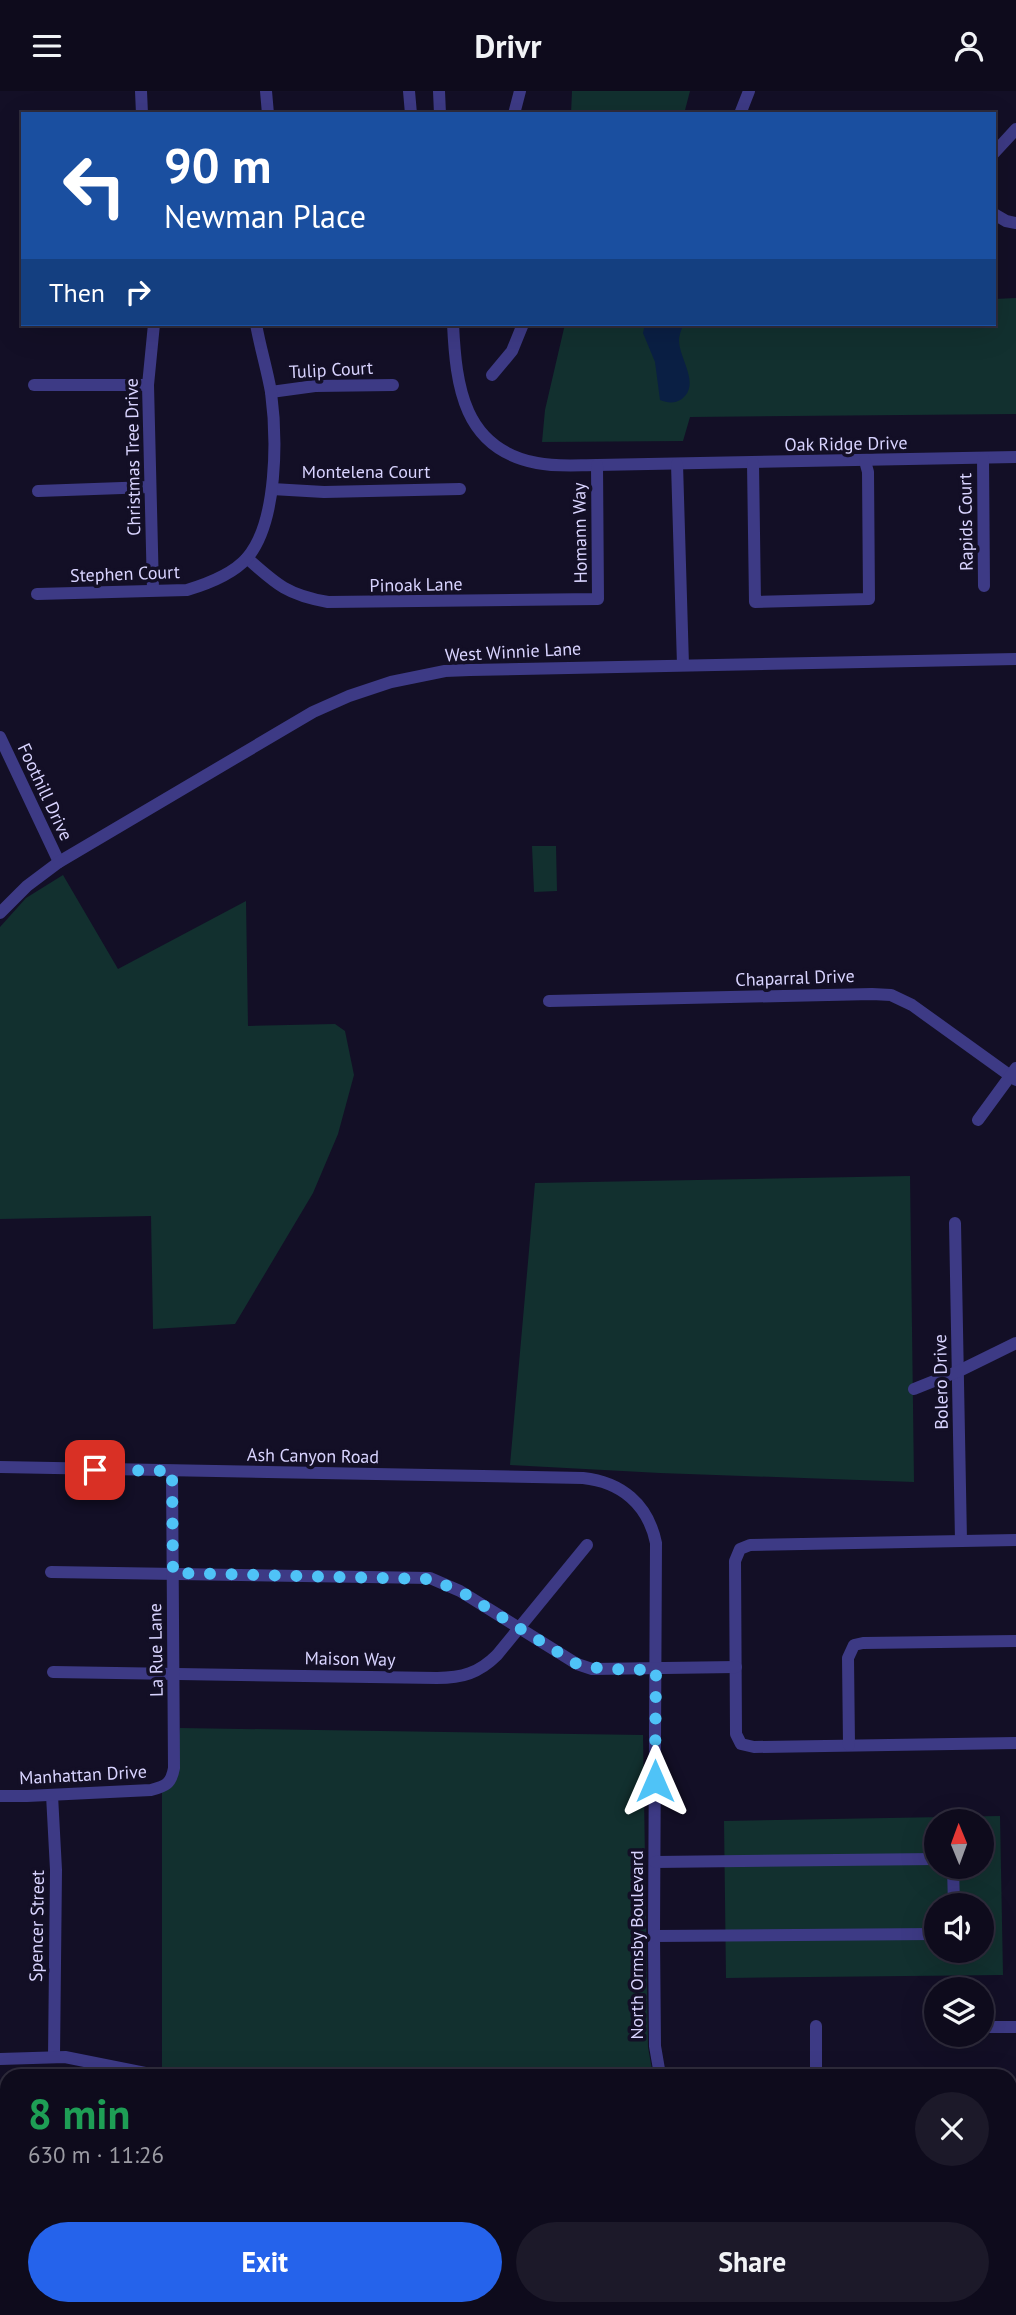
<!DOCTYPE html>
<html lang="en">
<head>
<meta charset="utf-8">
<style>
	body { margin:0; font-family:"PT Sans",sans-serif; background:#1c1929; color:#f1f3f6; height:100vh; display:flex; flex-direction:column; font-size:26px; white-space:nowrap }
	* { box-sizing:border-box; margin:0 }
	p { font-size:23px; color:#9b9ba3 }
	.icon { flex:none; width:38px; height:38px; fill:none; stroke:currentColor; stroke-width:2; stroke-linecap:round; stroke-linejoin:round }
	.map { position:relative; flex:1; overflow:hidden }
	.side { position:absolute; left:0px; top:1978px; width:1017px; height:247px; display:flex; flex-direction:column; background:#0e0b1c; border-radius:21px 21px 0 0; box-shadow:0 7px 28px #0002,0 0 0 2px #2e2b3b }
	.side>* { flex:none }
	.top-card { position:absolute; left:21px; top:21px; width:975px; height:214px; border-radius:0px; box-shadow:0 7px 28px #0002,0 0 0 2px #2e2b3b; background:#1a4fa0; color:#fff; overflow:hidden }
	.needle { width:46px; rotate:359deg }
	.buttons { position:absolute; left:924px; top:1718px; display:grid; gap:14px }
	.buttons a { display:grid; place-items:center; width:70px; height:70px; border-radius:50%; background:#0e0b1c; box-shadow:0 7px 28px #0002,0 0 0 2px #2e2b3b; font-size:35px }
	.pin { position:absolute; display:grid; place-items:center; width:60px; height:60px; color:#fff; margin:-30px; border-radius:14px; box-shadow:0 4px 10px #0006 }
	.me { position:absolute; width:77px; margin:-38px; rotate:0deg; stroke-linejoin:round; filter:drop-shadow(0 0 5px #0008) }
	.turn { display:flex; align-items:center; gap:24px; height:147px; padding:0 28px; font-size:32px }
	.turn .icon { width:91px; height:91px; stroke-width:2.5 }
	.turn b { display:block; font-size:49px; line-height:60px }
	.then { display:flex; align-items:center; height:66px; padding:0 28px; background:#0003; gap:14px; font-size:26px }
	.round { display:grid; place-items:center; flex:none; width:74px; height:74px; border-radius:37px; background:#1c1929 }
	.head { display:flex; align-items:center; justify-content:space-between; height:119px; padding:0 28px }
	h1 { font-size:42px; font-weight:700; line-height:52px; color:#1e9e55 }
	.button { display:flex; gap:14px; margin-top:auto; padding:14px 28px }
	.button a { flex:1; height:80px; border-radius:42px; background:#2563eb; color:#fff; font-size:28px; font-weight:700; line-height:80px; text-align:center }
	.button a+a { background:#1c1929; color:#f1f3f6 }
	header { display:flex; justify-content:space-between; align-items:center; height:91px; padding:0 28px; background:#0e0b1c; font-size:32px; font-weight:700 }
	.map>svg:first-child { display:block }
</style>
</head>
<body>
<header><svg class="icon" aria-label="menu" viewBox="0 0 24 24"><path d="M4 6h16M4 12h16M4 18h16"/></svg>Drivr<svg class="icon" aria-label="person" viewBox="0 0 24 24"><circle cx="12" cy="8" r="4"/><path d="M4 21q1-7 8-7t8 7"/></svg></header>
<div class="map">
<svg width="1016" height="2224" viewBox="0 0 1016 2224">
	<rect width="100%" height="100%" fill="#130f26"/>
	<g fill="#12302f" fill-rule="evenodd">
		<polygon points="572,0 690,0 684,23 571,23"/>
		<polygon points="1016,207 1016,323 690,326 683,350 542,351 545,319 565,233 994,233 994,208"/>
		<polygon points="532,755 556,755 557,800 534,801"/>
		<polygon points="63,784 118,878 246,810 248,935 335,933 345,940 354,984 338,1043 313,1102 235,1233 153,1238 151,1125 0,1128 0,836 26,807"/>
		<polygon points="910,1085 914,1391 660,1382 510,1374 535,1092"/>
		<polygon points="180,1637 643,1644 648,1956 653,1984 162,1984 162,1697 174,1677"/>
		<path d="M1000,1725l3,159 -277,3 -2,-157zM936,1731h46v45h-46zM936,1815h46v45h-46z"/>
		<rect x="159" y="2217" width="500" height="7"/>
	</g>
	<path fill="#0a1f44" d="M645,233h38c-1,5 -4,11 -4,16 0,19 22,44 3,59 -8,5 -14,4 -22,1l-5,-38 -12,-29z"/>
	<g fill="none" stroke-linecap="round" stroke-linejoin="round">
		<polyline stroke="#0a1f44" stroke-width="2.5" points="0,2061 7,2061"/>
		<g stroke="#3d3a85" stroke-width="12">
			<polyline points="141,0 142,23"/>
			<polyline points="266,0 268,23"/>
			<polyline points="409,0 411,23"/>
			<polyline points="439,0 440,23"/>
			<polyline points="514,23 520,0"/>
			<polyline points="740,23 749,0"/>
			<polyline points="994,62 1016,38"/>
			<polyline points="994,123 1006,130 1016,132"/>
			<path d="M453,233c3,62 10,125 84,139 20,4 40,2 60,2l419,-8"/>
			<polyline points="492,284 512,260 523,233"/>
			<polyline points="34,294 148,294"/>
			<polyline points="271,301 315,295 393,294"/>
			<polyline points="983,367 984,495"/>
			<polyline points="753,372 755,511 869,508 868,381 865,370"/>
			<polyline points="677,373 683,574"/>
			<polyline points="272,398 324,401 460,398"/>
			<polyline points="38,400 150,396"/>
			<path d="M247,467c30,27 41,37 81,44l270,-3 -1,-134"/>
			<polyline points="153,499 148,294 154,233"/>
			<path d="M37,503l150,-4c20,-6 46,-16 60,-32 31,-36 30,-121 24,-166 -4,-23 -11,-45 -15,-68"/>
			<polyline points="0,646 59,771"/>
			<polyline points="0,822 27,795 59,771 313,621 349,605 391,591 445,580 470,579 1016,568"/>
			<polyline points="549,910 872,903 891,904 912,914 1016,989"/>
			<polyline points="978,1029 1016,977"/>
			<polyline points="955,1132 961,1450"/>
			<polyline points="914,1298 959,1280 1016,1252"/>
			<path d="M0,1376l583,11c38,4 65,26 73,65l-2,393 1,110 5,29"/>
			<polyline points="1016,1449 750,1454 740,1458 735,1470 736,1643 741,1653 754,1656 1016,1652"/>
			<polyline points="51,1481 430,1487 460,1500 577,1573 592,1578 736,1576"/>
			<path d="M53,1581l384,6c25,0 42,-5 60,-23l90,-110"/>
			<polyline points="849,1654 848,1567 854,1554 863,1552 1016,1550"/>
			<polyline points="52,1704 56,1779 54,1966"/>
			<path d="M0,1705h27l124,-6c15,-4 20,-6 23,-22l-2,-297"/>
			<polyline points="655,1771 936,1768"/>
			<polyline points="953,1776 954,1815"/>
			<polyline points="654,1845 936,1843"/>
			<polyline points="816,1935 816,1984"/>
			<polyline points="982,1936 1016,1936"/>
			<polyline points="0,1968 65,1966 155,1984"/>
			<polyline points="1010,2041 1016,2041"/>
			<polyline points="1010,2109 1016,2109"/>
			<polyline points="0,2177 7,2176"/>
			<polyline points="1010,2205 1016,2205"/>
			<polyline points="91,2217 94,2224"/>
			<polyline points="822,2217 825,2224"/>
			<polyline points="892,2217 894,2224"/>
			<polyline points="49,2224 55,2217"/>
			<polyline points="730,2224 730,2217"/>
		</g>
	</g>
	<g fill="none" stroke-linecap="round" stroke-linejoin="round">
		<polyline stroke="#4fc3f7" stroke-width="12" stroke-dasharray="0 21.6" points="95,1379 172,1380 173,1482 430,1488 460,1500 577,1573 603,1578 656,1579 655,1690"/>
	</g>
	<g text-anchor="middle" stroke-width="7" stroke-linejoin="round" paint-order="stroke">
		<g font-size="18" fill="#d9d4ff" stroke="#130f26">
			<text transform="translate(331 279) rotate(-3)" y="6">Tulip Court</text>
			<text transform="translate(846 353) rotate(-1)" y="6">Oak Ridge Drive</text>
			<text transform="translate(133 366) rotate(-91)" y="6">Christmas Tree Drive</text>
			<text x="366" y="387">Montelena Court</text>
			<text transform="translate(966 431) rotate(-91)" y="6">Rapids Court</text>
			<text transform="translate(580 442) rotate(-91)" y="6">Homann Way</text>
			<text transform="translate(125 483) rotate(-2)" y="6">Stephen Court</text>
			<text transform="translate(416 494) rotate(-1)" y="6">Pinoak Lane</text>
			<text transform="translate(513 561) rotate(-3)" y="6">West Winnie Lane</text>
			<text transform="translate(45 701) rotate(65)" y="6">Foothill Drive</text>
			<text transform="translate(795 887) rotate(-2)" y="6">Chaparral Drive</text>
			<text transform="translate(941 1291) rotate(-91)" y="6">Bolero Drive</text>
			<text transform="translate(313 1365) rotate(1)" y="6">Ash Canyon Road</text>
			<text transform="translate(156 1559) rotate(-91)" y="6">La Rue Lane</text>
			<text transform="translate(350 1568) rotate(1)" y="6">Maison Way</text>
			<text transform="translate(83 1684) rotate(-3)" y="6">Manhattan Drive</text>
			<text transform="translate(37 1835) rotate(-89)" y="6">Spencer Street</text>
			<text transform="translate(637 1854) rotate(-90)" y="6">North Ormsby Boulevard</text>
		</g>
	</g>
</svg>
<div class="buttons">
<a><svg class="needle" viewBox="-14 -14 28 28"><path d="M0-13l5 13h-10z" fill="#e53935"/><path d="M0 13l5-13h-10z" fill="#9b9ba3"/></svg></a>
<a><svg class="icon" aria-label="sound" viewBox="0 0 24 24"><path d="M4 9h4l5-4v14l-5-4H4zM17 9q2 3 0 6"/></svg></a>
<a><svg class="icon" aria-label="layers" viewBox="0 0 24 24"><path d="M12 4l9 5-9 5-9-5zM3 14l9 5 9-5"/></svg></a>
</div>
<div class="pin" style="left:95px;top:1379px;background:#d93025"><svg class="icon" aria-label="arrive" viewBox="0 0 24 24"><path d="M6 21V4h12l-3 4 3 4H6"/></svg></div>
<svg class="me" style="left:655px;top:1690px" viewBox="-20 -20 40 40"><path d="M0-17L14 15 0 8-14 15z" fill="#4fc3f7" stroke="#fff" stroke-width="4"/></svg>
<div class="top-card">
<div class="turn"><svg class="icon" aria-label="left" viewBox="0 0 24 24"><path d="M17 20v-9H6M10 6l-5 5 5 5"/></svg><div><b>90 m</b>Newman Place</div></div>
<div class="then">Then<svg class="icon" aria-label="right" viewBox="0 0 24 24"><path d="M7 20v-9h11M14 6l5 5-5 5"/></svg></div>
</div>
<section class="side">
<div class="head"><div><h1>8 min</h1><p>630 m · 11:26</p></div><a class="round"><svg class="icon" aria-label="close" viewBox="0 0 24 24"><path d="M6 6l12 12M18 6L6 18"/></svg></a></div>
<div class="button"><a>Exit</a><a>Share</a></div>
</section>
</div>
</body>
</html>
